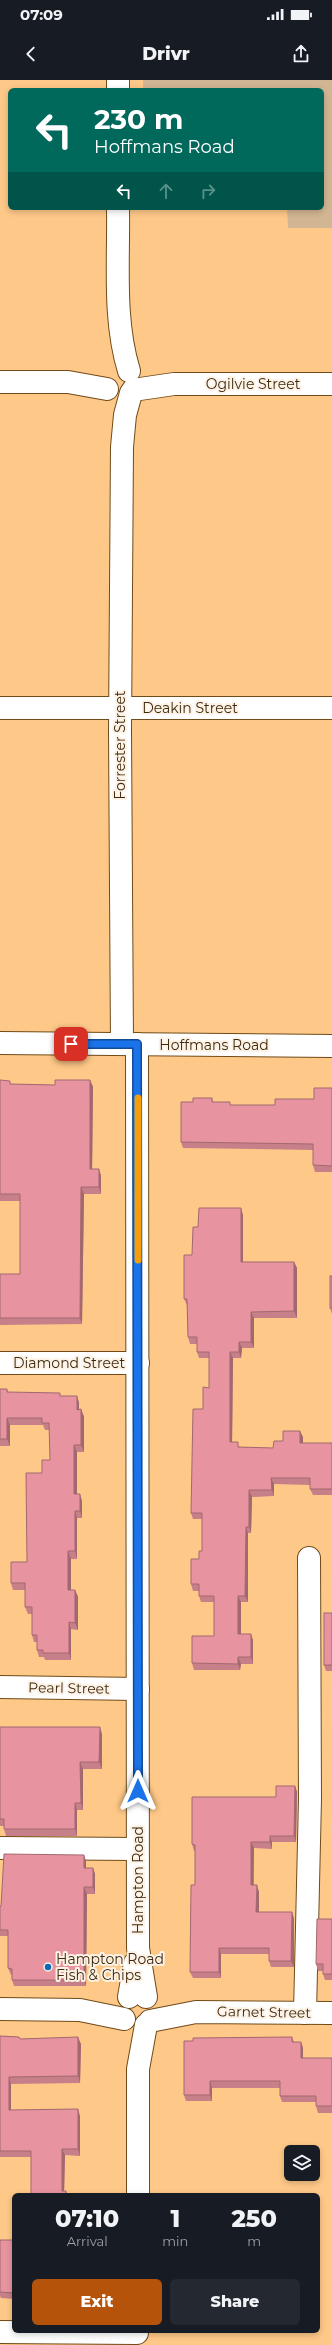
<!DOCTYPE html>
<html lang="en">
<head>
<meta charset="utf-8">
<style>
	body { margin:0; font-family:Montserrat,sans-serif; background:#242831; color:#f1f3f6; height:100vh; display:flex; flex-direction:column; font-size:15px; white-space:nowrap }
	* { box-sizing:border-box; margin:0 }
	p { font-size:13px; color:#9ea1a6 }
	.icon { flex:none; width:22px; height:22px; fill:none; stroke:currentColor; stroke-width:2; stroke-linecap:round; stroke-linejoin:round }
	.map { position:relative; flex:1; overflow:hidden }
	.panel { position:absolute; left:12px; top:2113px; width:308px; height:140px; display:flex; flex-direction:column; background:#171b24; border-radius:6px; box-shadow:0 2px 6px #0003 }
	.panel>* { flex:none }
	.guide { position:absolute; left:8px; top:8px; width:316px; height:122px; border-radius:6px; box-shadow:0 2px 6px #0003; background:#00695c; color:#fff; overflow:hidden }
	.fabs { position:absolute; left:284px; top:2065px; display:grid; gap:8px }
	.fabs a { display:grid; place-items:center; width:36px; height:36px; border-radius:6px; background:#171b24; box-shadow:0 2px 6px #0003; font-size:20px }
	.pin { position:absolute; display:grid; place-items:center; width:34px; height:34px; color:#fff; margin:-17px; border-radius:8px; box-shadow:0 2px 6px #0006 }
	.me { position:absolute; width:44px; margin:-22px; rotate:0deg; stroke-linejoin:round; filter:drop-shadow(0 0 3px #0008) }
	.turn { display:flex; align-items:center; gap:14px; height:84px; padding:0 20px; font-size:18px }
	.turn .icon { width:52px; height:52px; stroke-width:2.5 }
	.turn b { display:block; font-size:28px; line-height:34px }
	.lanes { display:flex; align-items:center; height:38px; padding:0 20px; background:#0003; justify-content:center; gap:20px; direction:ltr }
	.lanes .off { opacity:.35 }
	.eta { display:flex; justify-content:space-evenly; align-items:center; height:68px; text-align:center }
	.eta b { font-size:24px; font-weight:800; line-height:28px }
	.primary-button { display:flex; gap:8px; margin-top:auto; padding:8px 20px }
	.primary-button a { flex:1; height:46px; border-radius:6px; background:#b45309; color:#fff; font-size:16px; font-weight:800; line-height:46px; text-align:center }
	.primary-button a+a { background:#242831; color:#f1f3f6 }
	.status { display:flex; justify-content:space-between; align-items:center; height:28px; padding:0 20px; background:#171b24; direction:ltr }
	.status svg { height:11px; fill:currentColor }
	header { display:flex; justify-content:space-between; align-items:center; height:52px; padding:0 20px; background:#171b24; font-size:18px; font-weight:800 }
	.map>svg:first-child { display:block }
</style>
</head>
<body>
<div class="status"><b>07:09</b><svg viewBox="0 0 49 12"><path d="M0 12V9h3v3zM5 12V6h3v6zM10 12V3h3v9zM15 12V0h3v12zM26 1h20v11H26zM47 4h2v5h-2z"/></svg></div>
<header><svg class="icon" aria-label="back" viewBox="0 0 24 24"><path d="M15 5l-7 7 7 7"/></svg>Drivr<svg class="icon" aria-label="share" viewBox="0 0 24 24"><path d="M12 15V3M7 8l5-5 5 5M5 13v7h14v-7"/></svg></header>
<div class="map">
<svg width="332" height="2265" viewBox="0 0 332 2265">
	<rect width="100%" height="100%" fill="#fec888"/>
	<polygon fill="#d2b593" points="143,0 332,0 332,148 288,148 287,128 322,128 322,10 143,10"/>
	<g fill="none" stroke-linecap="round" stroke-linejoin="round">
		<defs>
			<g id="minor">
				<polyline points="118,0 118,10"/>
				<path d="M118,128c1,53 -5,111 11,163"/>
				<polyline points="0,302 68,302 107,309"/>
				<polyline points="133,310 174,304 332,304"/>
				<polyline points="0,628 332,628"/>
				<polyline points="122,964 120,651 122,367 125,335 131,313"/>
				<polyline points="137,964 138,1868 146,1917"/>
				<polyline points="0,1283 138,1283"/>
				<polyline points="0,1607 138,1609"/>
				<polyline points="0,1768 137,1769"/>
				<polyline points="129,1917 135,1883"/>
				<polyline points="0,1929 80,1930 124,1939"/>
				<polyline points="305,1933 310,1719 309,1478"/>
				<polyline points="150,1941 196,1932 332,1933"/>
				<polyline points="138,2115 138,1989 146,1945"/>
				<polyline points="0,2252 137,2253"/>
			</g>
			<polyline id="major" points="0,963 332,966"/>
		</defs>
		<use href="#minor" stroke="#704b19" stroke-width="24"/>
		<use href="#major" stroke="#704b19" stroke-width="24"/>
		<use href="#minor" stroke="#fff" stroke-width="22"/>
		<use href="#major" stroke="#fff" stroke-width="22"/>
	</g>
	<g fill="#c77f8a">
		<polygon points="0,1000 12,1004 55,1005 90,1000 93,1007 92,1089 99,1089 101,1096 101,1114 84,1114 82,1244 0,1245 0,1194 20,1194 20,1121 0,1121"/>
		<polygon points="332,1008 332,1092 315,1092 313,1085 313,1070 183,1068 181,1062 193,1022 212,1018 213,1022 231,1025 275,1025 314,1019"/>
		<polygon points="243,1135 243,1182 294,1182 297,1188 297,1238 254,1238 254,1268 242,1268 241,1278 233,1278 232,1362 240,1367 273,1368 283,1361 303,1357 303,1363 332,1363 332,1415 313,1415 310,1409 310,1405 274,1404 274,1416 252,1417 251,1453 248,1453 248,1522 241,1522 241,1554 253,1560 253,1584 241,1584 240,1590 194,1590 192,1583 214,1556 214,1522 201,1522 199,1516 199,1511 193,1511 191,1504 202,1471 202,1439 193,1439 191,1433 203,1329 209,1308 209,1278 199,1278 197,1272 197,1264 190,1264 188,1257 187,1225 184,1219 198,1147"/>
		<polygon points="332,1196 332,1234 330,1228"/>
		<polygon points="0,1309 7,1309 8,1312 61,1316 77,1316 79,1323 79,1329 81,1329 84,1337 84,1372 77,1372 77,1414 82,1421 82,1438 77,1438 77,1479 71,1479 71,1510 75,1510 78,1517 78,1550 71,1549 71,1580 45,1580 44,1577 39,1577 37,1570 37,1562 34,1562 32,1555 32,1534 28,1534 25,1527 25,1510 13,1510 11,1503 27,1482 42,1393 50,1380 50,1350 45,1350 43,1345 10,1345 10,1366 0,1366"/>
		<polygon points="332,1533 332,1591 326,1591 324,1585"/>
		<polygon points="0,1647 102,1654 102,1689 83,1689 83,1730 77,1730 77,1756 6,1756 4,1749 4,1746 0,1746"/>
		<polygon points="295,1706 297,1712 296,1762 272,1762 272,1769 254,1768 254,1805 259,1812 259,1832 292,1832 294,1839 294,1887 271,1887 269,1881 269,1874 221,1874 221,1898 193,1898 190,1892 195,1805 195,1771 194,1771 192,1764 276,1717"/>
		<polygon points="86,1781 86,1788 93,1788 95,1794 95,1814 87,1814 86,1906 14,1906 12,1900 12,1895 11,1895 8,1888 8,1856 0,1856 0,1826"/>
		<polygon points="332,1839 332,1900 325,1900 323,1894 323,1891 318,1891 316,1884"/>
		<polygon points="0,1956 19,1957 20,1959 81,1964 80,2003 11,2004 11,2030 80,2036 80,2076 65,2075 64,2111 66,2111 68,2115 31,2115 31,2077 0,2077"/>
		<polygon points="292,1957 294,1962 301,1962 303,1968 303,1978 332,1978 332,2033 318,2033 316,2026 316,2022 282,2022 280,2016 280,2008 212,2008 212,2021 186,2021 184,2015 193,1961"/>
		<polygon points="0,2160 14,2160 14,2219 1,2218 0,2216"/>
	</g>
	<g fill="#a26870">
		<polygon points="90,1000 93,1007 92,1096 90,1089"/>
		<polygon points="99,1089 101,1096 101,1114 99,1107"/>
		<polygon points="81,1107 84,1114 82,1244 80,1238"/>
		<polygon points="241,1128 243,1135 243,1188 241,1182"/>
		<polygon points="294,1182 297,1188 297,1238 294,1231"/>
		<polygon points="251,1232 254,1238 254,1268 251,1262"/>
		<polygon points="239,1262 242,1268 241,1278 239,1272"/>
		<polygon points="230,1272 233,1278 232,1368 230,1362"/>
		<polygon points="77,1316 79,1323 79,1337 77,1330"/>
		<polygon points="81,1329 84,1337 84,1372 81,1365"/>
		<polygon points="7,1338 10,1345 10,1366 7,1359"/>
		<polygon points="300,1351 303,1357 303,1369 300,1363"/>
		<polygon points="74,1365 77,1372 77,1421 74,1414"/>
		<polygon points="271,1398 274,1404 274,1416 272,1410"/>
		<polygon points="249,1410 252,1417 251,1453 249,1447"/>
		<polygon points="80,1414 82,1421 82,1438 80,1431"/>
		<polygon points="75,1431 77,1438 77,1479 75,1471"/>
		<polygon points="246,1447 248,1453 248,1522 245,1516"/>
		<polygon points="68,1471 71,1479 71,1517 68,1510"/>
		<polygon points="75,1510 78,1517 78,1550 75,1543"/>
		<polygon points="238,1516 241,1522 241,1560 238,1554"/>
		<polygon points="69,1542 71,1549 71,1580 69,1573"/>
		<polygon points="251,1554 253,1560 253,1584 251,1577"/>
		<polygon points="238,1577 241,1584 240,1590 238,1584"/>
		<polygon points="100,1647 102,1654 102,1689 99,1682"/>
		<polygon points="80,1682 83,1689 83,1730 81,1723"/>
		<polygon points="295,1706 297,1712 296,1762 294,1756"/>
		<polygon points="75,1723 77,1730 77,1756 75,1749"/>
		<polygon points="270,1756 272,1762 272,1769 270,1762"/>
		<polygon points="251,1762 254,1768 253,1812 251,1805"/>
		<polygon points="84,1775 86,1781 86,1794 84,1788"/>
		<polygon points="93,1788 95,1794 95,1814 93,1807"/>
		<polygon points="257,1805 259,1812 259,1838 256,1832"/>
		<polygon points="84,1807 87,1814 86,1906 84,1900"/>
		<polygon points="292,1832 294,1839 294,1887 291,1881"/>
		<polygon points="219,1868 221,1874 221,1898 219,1892"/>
		<polygon points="78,1957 81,1964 80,2003 78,1996"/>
		<polygon points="301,1962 303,1968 303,1984 301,1978"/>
		<polygon points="9,1997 11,2004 11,2036 9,2030"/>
		<polygon points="210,2001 212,2008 212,2021 210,2015"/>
		<polygon points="78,2029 80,2036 80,2076 78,2069"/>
		<polygon points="62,2069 65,2075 64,2115 62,2111"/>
	</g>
	<g fill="#e794a0" stroke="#a26870">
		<polygon points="0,1000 10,1001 10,1004 55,1005 55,1000 90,1000 90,1089 99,1089 99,1107 81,1107 80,1238 0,1238 0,1194 20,1194 20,1114 0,1114"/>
		<polygon points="314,1008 332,1008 332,1086 313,1085 313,1064 181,1062 181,1022 193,1022 193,1018 212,1018 212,1022 230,1022 230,1025 275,1025 275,1019 314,1019"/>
		<polygon points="199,1128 241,1128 241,1182 294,1182 294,1231 251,1232 251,1262 239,1262 239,1272 230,1272 230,1362 238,1362 238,1367 273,1368 274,1361 283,1361 283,1351 300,1351 300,1363 332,1363 332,1409 310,1409 310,1398 271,1398 272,1410 249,1410 249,1447 246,1447 245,1516 238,1516 238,1554 251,1554 251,1577 238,1577 238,1584 192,1583 192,1556 214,1556 214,1516 199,1516 199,1504 191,1504 191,1479 199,1479 199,1471 202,1471 202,1433 191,1433 193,1329 203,1329 203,1307 209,1308 209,1272 197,1272 197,1257 188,1257 187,1219 184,1219 184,1175 192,1175 193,1147 198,1147"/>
		<rect x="330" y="1196" width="2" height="32"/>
		<polygon points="0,1309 7,1309 7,1312 60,1313 60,1316 77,1316 77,1330 81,1329 81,1365 74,1365 74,1414 80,1414 80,1431 75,1431 75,1471 68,1471 68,1510 75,1510 75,1543 69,1542 69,1573 43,1573 43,1570 37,1570 37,1555 32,1555 32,1527 25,1527 25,1503 11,1503 11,1482 27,1482 26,1393 42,1393 42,1380 50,1380 49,1343 42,1343 42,1338 7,1338 7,1359 0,1359"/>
		<rect x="324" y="1533" width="8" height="52"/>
		<polygon points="0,1647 100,1647 99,1682 80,1682 81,1723 75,1723 75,1749 4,1749 4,1739 0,1739"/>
		<polygon points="276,1706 295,1706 294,1756 270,1756 270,1762 251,1762 251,1805 257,1805 256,1832 292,1832 291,1881 269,1881 269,1868 219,1868 219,1892 190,1892 191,1805 195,1805 195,1765 192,1764 192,1717 276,1717"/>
		<polygon points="4,1774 84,1775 84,1788 93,1788 93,1807 84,1807 84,1900 12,1900 12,1889 8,1888 8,1850 0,1850 0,1826 1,1826"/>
		<polygon points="317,1839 332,1839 332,1894 323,1894 323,1884 316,1884"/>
		<polygon points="0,1956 19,1957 20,1959 78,1957 78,1996 9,1997 9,2030 78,2029 78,2069 62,2069 62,2111 66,2111 66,2115 31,2115 31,2071 0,2071"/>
		<polygon points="292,1957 292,1962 301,1962 301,1978 332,1978 332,2026 316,2026 316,2016 280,2016 280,2001 210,2001 210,2015 184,2015 184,1961 193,1961 193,1958"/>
		<polygon points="0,2160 14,2160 14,2213 0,2212"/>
	</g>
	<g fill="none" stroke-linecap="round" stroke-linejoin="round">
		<defs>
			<polyline id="route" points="71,964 137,964 138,1711"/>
		</defs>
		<use href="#route" stroke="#114b97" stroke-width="10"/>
		<use href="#route" stroke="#1a73e8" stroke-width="7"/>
		<polyline stroke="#f59e0b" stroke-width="7" points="138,1018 138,1180"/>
	</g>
	<circle fill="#0a6ab7" stroke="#fdf2e6" stroke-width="1.5" cx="48" cy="1887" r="4"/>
	<g text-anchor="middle" stroke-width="4" stroke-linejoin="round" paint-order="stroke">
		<g font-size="14" fill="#3f2a0f" stroke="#fdf2e6">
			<text x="253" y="309">Ogilvie Street</text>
			<text x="190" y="633">Deakin Street</text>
			<text transform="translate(120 665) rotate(-90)" y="5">Forrester Street</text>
			<text x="214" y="970">Hoffmans Road</text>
			<text x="69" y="1288">Diamond Street</text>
			<text transform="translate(69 1608) rotate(1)" y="5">Pearl Street</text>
			<text transform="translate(138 1800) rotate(-90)" y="5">Hampton Road</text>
			<text transform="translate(264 1932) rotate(1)" y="5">Garnet Street</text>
		</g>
		<g font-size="14" fill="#3f2a0f" stroke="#fdf2e6" text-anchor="start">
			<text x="56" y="1884">Hampton Road<tspan x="56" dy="16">Fish &amp; Chips</tspan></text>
		</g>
	</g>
</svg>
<div class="fabs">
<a><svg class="icon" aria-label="layers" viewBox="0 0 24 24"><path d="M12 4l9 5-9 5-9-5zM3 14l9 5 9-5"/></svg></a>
</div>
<div class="pin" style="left:71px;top:964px;background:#d93025"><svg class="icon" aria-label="arrive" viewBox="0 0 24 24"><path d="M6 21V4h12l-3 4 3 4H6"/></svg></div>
<svg class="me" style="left:138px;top:1711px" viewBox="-20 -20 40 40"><path d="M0-17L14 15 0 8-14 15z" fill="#1a73e8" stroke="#fff" stroke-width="4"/></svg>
<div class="guide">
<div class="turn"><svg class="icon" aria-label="left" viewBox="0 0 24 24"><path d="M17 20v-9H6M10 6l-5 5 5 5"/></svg><div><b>230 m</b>Hoffmans Road</div></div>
<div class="lanes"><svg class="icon" aria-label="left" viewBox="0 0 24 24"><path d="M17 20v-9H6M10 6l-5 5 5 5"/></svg><svg class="icon off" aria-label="ahead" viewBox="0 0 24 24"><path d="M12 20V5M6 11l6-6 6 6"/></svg><svg class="icon off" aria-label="right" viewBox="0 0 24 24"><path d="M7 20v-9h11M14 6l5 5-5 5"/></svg></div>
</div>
<section class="panel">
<div class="eta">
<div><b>07:10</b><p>Arrival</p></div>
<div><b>1</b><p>min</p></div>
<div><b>250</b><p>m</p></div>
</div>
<div class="primary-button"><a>Exit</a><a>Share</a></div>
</section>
</div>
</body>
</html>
